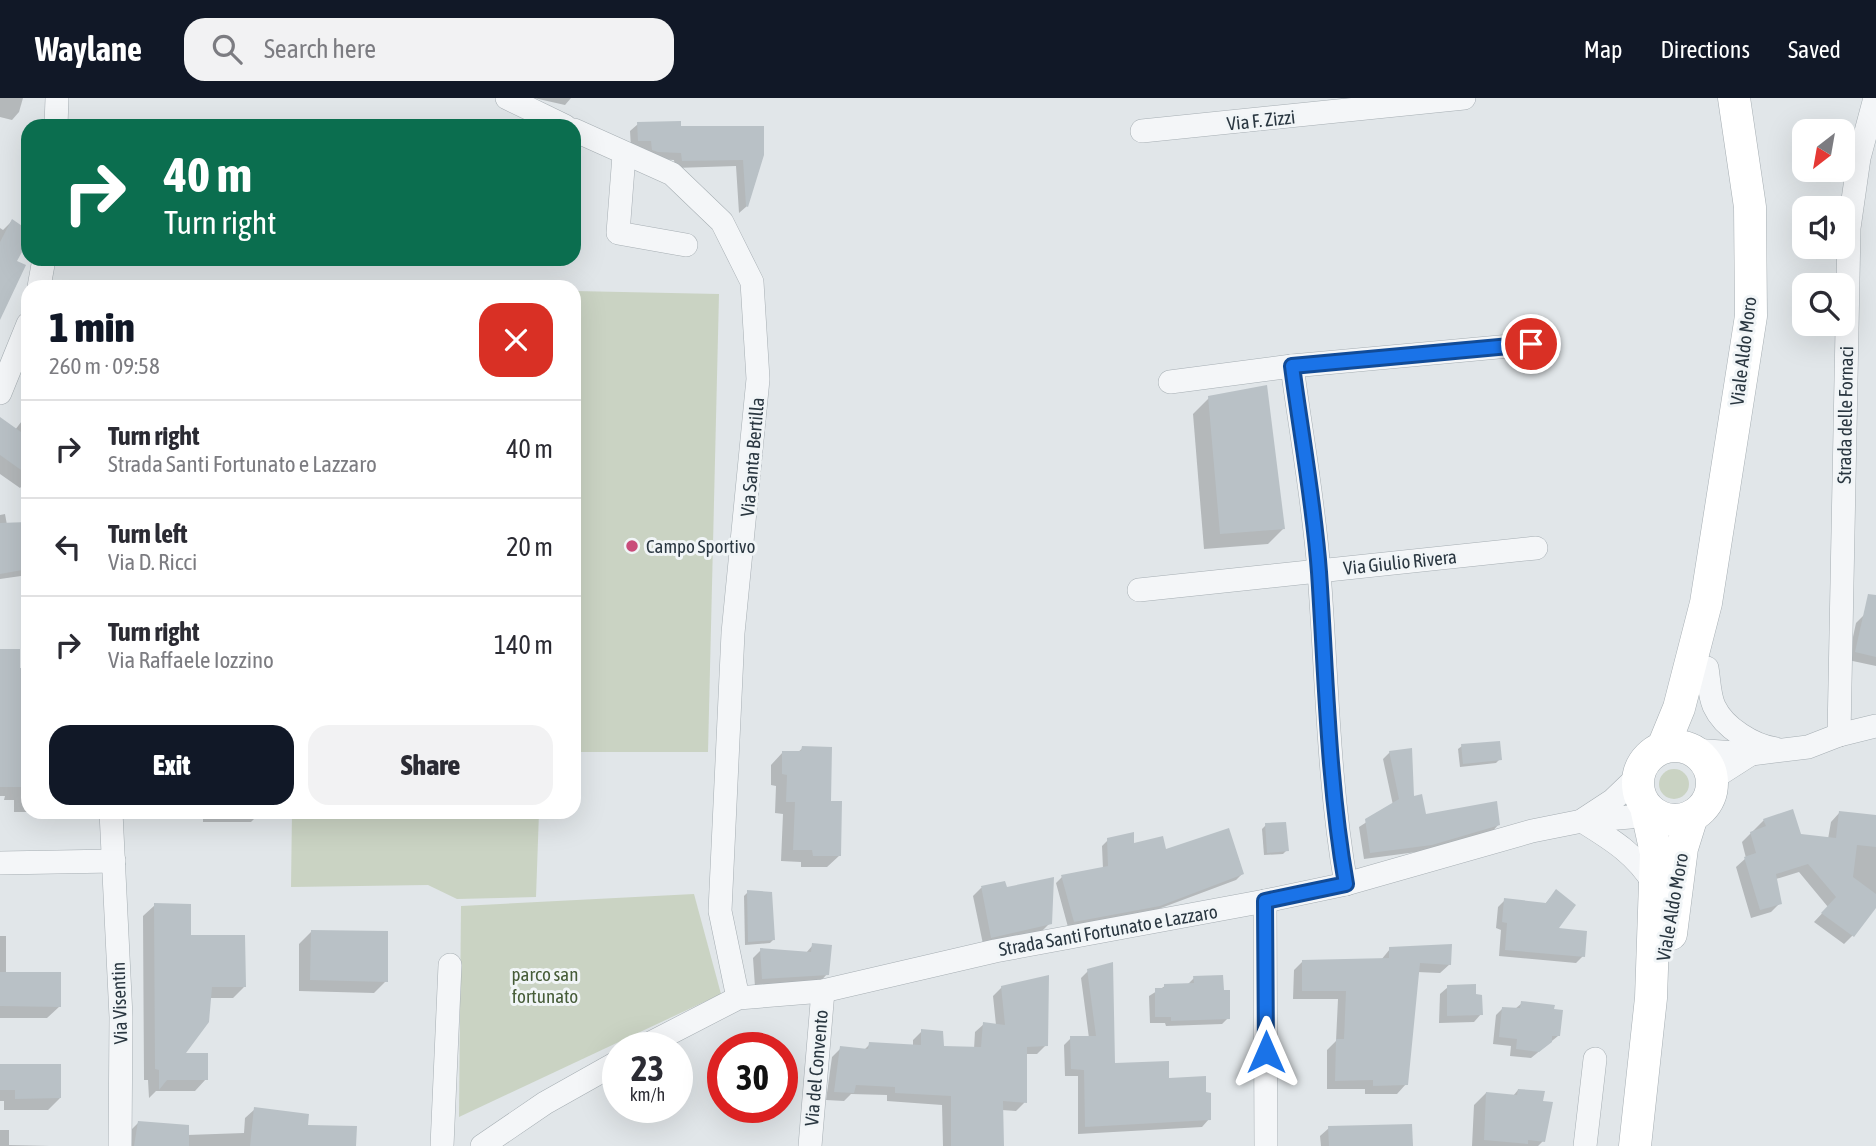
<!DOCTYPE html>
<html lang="en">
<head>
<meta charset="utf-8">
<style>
	body { margin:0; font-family:"Asap Condensed",sans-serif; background:#f2f2f3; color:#2b2b33; height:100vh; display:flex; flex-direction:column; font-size:26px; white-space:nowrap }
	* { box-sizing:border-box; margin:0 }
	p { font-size:23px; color:#7c7c81 }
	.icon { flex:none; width:38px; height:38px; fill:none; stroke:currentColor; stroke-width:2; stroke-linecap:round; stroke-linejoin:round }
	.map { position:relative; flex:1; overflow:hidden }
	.side { position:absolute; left:21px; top:182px; width:560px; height:539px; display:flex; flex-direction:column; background:#fff; border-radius:21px; box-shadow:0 7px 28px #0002 }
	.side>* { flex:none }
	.banner { position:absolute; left:21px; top:21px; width:560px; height:147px; border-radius:21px; box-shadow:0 7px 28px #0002; background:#0b6e4f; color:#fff; overflow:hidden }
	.needle { width:46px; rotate:211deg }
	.controls { position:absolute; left:1792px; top:21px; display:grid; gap:14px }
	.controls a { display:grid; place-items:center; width:63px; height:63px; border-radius:14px; background:#fff; box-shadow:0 7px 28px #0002; font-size:35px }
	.speed { position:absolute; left:602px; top:934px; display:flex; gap:14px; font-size:35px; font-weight:700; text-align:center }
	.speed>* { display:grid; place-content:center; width:91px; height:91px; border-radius:50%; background:#fff; box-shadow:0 7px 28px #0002; line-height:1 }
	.speed small { font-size:18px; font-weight:400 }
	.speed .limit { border:10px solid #d22; background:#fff; color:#111 }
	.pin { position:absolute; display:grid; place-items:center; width:60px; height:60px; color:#fff; margin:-30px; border:4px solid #fff; border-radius:50%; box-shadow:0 2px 7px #0007 }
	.me { position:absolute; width:77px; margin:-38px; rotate:0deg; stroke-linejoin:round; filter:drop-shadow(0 0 5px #0008) }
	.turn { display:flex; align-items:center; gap:24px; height:147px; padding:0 28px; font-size:32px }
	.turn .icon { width:91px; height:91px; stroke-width:2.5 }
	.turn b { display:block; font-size:49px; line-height:60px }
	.round { display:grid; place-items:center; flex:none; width:74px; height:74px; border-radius:21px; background:#f2f2f3 }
	.headline { display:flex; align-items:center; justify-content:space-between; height:119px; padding:0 28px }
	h1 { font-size:42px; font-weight:800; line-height:52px; color:#111827 }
	.button { display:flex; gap:14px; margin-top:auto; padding:14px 28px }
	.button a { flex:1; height:80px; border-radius:21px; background:#111827; color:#fff; font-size:28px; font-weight:800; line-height:80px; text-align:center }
	.button a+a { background:#f2f2f3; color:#2b2b33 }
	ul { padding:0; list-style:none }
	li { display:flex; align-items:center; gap:21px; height:98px; padding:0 28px; border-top:2px solid #e1e1e2 }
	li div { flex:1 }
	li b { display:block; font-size:26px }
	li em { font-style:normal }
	header { display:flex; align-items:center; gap:42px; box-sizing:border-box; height:98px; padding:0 35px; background:#111827; color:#fff }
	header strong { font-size:33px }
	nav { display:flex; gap:38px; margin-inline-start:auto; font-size:24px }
	.search { width:490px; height:63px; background:#f2f2f3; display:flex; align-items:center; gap:18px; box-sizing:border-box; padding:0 24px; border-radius:21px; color:#7c7c81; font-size:26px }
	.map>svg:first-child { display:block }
</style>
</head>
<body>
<header>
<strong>Waylane</strong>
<div class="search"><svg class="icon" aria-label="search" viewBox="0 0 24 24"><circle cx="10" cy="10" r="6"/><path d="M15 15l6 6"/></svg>Search here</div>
<nav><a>Map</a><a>Directions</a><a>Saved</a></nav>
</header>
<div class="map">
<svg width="1876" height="1048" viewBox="0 0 1876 1048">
	<rect width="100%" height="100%" fill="#e1e6e9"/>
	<g fill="#cad3c3">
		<polygon points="574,193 719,196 708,654 574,654"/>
		<circle cx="1674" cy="686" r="15"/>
		<polygon points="292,714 539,714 536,799 457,801 428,787 291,789"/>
		<polygon points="694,796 721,896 459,1019 461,808"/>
	</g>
	<g fill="#0003">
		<polygon points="0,0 23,0 19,14 12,22 0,19"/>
		<polygon points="534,0 571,0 565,7"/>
		<polygon points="278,24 301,25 301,28 255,28 275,28"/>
		<polygon points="638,26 679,30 762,30 747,108 739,115 736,68 675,70 674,62 650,61 645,59 644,50 631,50 630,33"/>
		<polygon points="12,123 28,134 28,139 15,164 0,218 0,130 3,132"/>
		<polygon points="1209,300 1284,430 1268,446 1204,451 1193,316"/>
		<polygon points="28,315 28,390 24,386 20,390 0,376 0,333 15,332"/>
		<polygon points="5,416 7,427 28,425 28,477 0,481 0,417"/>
		<polygon points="1864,517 1876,520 1876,568 1848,562 1856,525"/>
		<polygon points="0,552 19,572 28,572 28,714 14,714 14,702 4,702 5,698 0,698"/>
		<polygon points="1462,648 1500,661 1496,665 1460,669 1458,651"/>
		<polygon points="803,650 829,704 840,757 827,769 801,769 801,764 781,763 783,716 775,715 776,688 771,687 771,667 783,654 798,654"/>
		<polygon points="1390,654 1425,718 1498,727 1492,734 1424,753 1364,761 1359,729 1393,707 1383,661"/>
		<polygon points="203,714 261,714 251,724 203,724"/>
		<polygon points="1840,714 1876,719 1876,807 1853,837 1844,846 1814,824 1828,809 1799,774 1776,781 1780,805 1771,814 1751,820 1736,769 1746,760 1742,744 1764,722 1799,738 1828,741 1831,724"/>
		<polygon points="1266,727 1287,752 1283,756 1264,757 1262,731"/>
		<polygon points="1108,742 1164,753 1242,776 1236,782 1153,813 1068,829 1056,785 1062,779 1103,771 1102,748"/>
		<polygon points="981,790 1006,791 1050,825 1042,833 983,846 973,798"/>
		<polygon points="748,794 773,842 770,845 745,847 744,798"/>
		<polygon points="1550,800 1556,831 1583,858 1576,865 1499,858 1501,832 1496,830 1498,809 1505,802 1545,806"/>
		<polygon points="155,807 244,889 233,900 209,900 183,957 206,981 195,993 156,993 149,1000 148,982 144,982 143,818"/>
		<polygon points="311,834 386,883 374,895 299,893 299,846"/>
		<polygon points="0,838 6,838 6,876 60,908 47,920 0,920"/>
		<polygon points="813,847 827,876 819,885 755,889 753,860 761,852 805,856"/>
		<polygon points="1390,851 1450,866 1440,875 1417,874 1406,986 1397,996 1365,996 1365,991 1327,991 1327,952 1336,943 1338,901 1293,901 1294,872 1303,863 1381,862"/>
		<polygon points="1088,873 1113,966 1167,982 1209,1021 1202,1029 1078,1036 1078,978 1065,978 1064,947 1071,940 1089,940 1081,880"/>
		<polygon points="1194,880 1228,920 1222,926 1166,928 1165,925 1150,925 1149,898 1165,888 1188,886"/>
		<polygon points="1002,889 1046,947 1037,956 1025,956 1025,1004 1016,1013 1002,1012 1002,1048 943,1048 942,1007 887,1003 887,997 851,996 844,1003 826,1002 832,959 841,950 864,952 870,946 913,948 913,942 922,933 942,950 974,951 975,934 984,926 996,927 993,898"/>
		<polygon points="1448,889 1474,898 1481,916 1474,924 1439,925 1440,896"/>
		<polygon points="1522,905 1558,938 1531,960 1510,958 1511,948 1493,946 1496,917 1502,911 1515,911"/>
		<polygon points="0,968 60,1000 48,1012 4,1012 4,1003 0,1003"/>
		<polygon points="1518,992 1543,1043 1538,1048 1472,1048 1474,1007 1486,995 1513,998"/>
		<polygon points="255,1011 354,1048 127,1048 129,1034 139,1024 187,1037 244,1035 245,1020"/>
		<polygon points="1329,1030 1411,1048 1321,1048 1320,1038"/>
		<polygon points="0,1032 9,1032 9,1047 50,1048 0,1048"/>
	</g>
	<g fill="#b9c1c6">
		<polygon points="681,23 681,28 764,28 764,57 748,109 746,108 743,62 682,63 681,55 658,54 652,52 651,43 638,43 637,24"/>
		<polygon points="12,121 28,132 28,143 17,163 26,167 0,222 0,144"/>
		<polygon points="1267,287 1285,431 1220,436 1208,298"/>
		<polygon points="0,319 28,339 28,377 0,357"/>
		<polygon points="28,424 28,471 0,476 0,425"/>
		<polygon points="1868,496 1876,497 1876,559 1855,554"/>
		<polygon points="0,551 20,551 20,570 28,570 28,689 0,689"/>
		<polygon points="1500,643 1502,662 1463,666 1461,646"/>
		<polygon points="802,648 832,649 831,703 842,703 841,758 813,758 812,752 793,752 795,704 786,704 787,677 782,676 782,653 801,653"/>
		<polygon points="1412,650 1414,698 1422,696 1426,716 1497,703 1500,727 1432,747 1370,755 1365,721 1399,701 1389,653"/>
		<polygon points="1793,711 1801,736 1836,740 1839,713 1876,717 1876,749 1857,747 1853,779 1876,796 1876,810 1854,839 1821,815 1836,799 1808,766 1776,776 1782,806 1760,812 1744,759 1756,755 1750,734 1766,728 1763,721"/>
		<polygon points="1286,724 1289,753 1267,755 1265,725"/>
		<polygon points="1229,730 1244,776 1160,808 1074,824 1061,777 1108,768 1107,740 1134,734 1134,745 1163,738 1166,751"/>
		<polygon points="1054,779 1052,826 991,840 981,788 1005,783 1007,789"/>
		<polygon points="1556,791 1576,807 1559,830 1587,833 1585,859 1505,852 1507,825 1502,824 1504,800 1546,805"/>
		<polygon points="747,792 772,794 775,842 748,844"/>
		<polygon points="154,805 191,806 191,837 245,837 246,889 212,889 209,924 186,955 208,955 208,982 167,982 159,992 159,972 155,971"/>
		<polygon points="311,832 388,833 388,884 310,882"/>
		<polygon points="812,845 832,847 829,877 762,881 760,850 811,854"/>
		<polygon points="1452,846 1451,867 1420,865 1408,987 1373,988 1373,982 1335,983 1336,941 1344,941 1346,893 1302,893 1302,862 1389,860 1389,849"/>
		<polygon points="1113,864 1115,965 1169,963 1169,980 1206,978 1206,994 1211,995 1211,1022 1085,1029 1084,972 1071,971 1070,938 1096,938 1087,871"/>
		<polygon points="0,874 61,874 61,909 0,908"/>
		<polygon points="1049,877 1048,948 1027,949 1027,1005 1003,1003 1004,1048 951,1048 951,998 895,995 895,989 856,987 854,995 834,994 840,948 868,951 869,944 921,947 921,931 943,933 944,948 981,949 983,924 1005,927 1001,888"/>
		<polygon points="1223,877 1224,892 1230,892 1230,921 1171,923 1171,919 1155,919 1155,890 1164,890 1164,886 1194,885 1193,878"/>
		<polygon points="1476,886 1476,896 1482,897 1483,917 1447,918 1447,887"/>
		<polygon points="1521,903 1555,907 1554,911 1563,912 1560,938 1552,938 1552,944 1539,954 1516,951 1517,941 1499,939 1502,909 1520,910"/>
		<polygon points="0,966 61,966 61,1000 15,1001 15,992 0,992"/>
		<polygon points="1518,991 1545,993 1543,1003 1553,1004 1545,1044 1528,1042 1528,1046 1484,1042 1486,994 1517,997"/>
		<polygon points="254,1009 309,1016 308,1027 357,1028 356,1048 250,1048"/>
		<polygon points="138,1023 189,1027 189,1048 134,1048"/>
		<polygon points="1412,1026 1413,1048 1329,1048 1328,1028"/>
	</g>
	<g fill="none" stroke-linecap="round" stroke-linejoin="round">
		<defs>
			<g id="minor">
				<polyline points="507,0 565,28"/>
				<polyline points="56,28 57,0"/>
				<polyline points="574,32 672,76 722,124 752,184 758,281 733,535 720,813 738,900"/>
				<polyline points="1142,33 1464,0"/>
				<polyline points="624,57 618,135 686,147"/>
				<polyline points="39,189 44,161"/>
				<path d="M1292,268c9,68 22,137 27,206 8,104 9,209 27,312"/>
				<polyline points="1170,284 1292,268 1531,246"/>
				<polyline points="0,295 28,226"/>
				<polyline points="1139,492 1536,450"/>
				<path d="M1707,570c2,11 2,27 7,38 10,22 40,40 62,43"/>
				<polyline points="1839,637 1849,130 1859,60 1875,0"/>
				<polyline points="1692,652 1751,656 1808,649 1839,637 1876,628"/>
				<polyline points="1712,681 1751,656"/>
				<polyline points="111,714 121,919 120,1048"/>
				<polyline points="1584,721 1613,702 1638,678"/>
				<path d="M1582,723c29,18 54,33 72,63"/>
				<polyline points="0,765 114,763"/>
				<polyline points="1265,803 1266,1048"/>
				<polyline points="641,950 738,900 823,893 995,853 1265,803 1346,786 1532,733 1582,723 1630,719 1646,709"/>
				<polyline points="442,1048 450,867"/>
				<polyline points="482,1048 545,1005 618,964"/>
				<polyline points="810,1048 823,893"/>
				<polyline points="1585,1048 1595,961"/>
			</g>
			<g id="secondary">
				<circle cx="1675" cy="685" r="37"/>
				<polyline points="1663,649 1679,610 1706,505 1751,218 1750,109 1734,0"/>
				<polyline points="1671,836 1682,750 1692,718"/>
				<polyline points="1635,1048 1651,900 1656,755 1646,709"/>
			</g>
		</defs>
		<use href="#minor" stroke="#a6aeb3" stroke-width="24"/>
		<use href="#secondary" stroke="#a6aeb3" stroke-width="33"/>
		<use href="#minor" stroke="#f4f6f8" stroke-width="23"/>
		<use href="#secondary" stroke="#fff" stroke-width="32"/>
	</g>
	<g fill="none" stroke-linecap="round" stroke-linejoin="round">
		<defs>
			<path id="route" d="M1266,954l-1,-151 81,-17c-18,-103 -20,-208 -27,-312 -5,-69 -18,-138 -27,-206l239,-22"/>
		</defs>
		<use href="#route" stroke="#114b97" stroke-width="18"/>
		<use href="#route" stroke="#1a73e8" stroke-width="12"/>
	</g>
	<circle fill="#c94c7a" stroke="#f1f5f7" stroke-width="2.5" cx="632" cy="448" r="7"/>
	<g text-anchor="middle" stroke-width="6" stroke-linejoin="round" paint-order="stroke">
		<g font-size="19" fill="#2a3741" stroke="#f1f5f7">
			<text transform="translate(1261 22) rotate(-6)" y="7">Via F. Zizzi</text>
			<text transform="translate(1743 253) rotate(-83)" y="7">Viale Aldo Moro</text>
			<text transform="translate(1845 317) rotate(-89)" y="7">Strada delle Fornaci</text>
			<text transform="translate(752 359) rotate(-85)" y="7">Via Santa Bertilla</text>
			<text transform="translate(1400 464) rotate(-6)" y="7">Via Giulio Rivera</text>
			<text transform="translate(1672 809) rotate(-80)" y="7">Viale Aldo Moro</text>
			<text transform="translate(1108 832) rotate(-10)" y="7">Strada Santi Fortunato e Lazzaro</text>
			<text transform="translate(119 905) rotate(-92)" y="7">Via Visentin</text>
			<text transform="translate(816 970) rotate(-85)" y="7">Via del Convento</text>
		</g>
		<g font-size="19" fill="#2a3741" stroke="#f1f5f7" text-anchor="start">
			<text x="646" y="455">Campo Sportivo</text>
		</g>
		<g font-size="19" fill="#465c38" stroke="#f1f5f7">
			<text x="545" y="883">parco san<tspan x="545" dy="22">fortunato</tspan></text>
		</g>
	</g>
</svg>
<div class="controls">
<a><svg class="needle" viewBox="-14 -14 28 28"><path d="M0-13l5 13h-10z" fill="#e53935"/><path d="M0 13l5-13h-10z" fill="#7c7c81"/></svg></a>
<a><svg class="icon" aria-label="sound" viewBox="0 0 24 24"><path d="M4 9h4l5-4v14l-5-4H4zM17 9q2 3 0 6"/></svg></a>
<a><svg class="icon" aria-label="search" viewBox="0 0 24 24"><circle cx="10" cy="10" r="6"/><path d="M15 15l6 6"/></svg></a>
</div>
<div class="speed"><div>23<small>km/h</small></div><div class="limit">30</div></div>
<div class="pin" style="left:1531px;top:246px;background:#d93025"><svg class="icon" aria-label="arrive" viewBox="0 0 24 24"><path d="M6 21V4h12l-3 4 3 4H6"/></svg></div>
<svg class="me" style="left:1266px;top:954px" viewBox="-20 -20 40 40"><path d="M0-17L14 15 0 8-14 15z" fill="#1a73e8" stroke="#fff" stroke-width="4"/></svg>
<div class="banner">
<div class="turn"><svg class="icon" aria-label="right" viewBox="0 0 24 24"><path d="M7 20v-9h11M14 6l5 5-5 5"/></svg><div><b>40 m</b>Turn right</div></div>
</div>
<section class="side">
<div class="headline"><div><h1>1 min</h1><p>260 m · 09:58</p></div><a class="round" style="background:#d93025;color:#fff"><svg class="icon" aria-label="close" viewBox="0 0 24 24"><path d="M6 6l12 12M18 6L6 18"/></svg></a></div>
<ul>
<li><svg class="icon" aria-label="right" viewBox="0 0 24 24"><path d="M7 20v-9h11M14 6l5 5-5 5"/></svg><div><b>Turn right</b><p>Strada Santi Fortunato e Lazzaro</p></div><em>40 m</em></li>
<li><svg class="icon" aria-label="left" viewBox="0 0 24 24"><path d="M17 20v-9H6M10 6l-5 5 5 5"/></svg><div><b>Turn left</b><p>Via D. Ricci</p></div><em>20 m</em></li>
<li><svg class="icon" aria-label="right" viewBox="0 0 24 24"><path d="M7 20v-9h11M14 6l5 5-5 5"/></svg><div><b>Turn right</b><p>Via Raffaele Iozzino</p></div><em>140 m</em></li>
</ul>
<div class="button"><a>Exit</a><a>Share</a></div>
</section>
</div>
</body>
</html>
